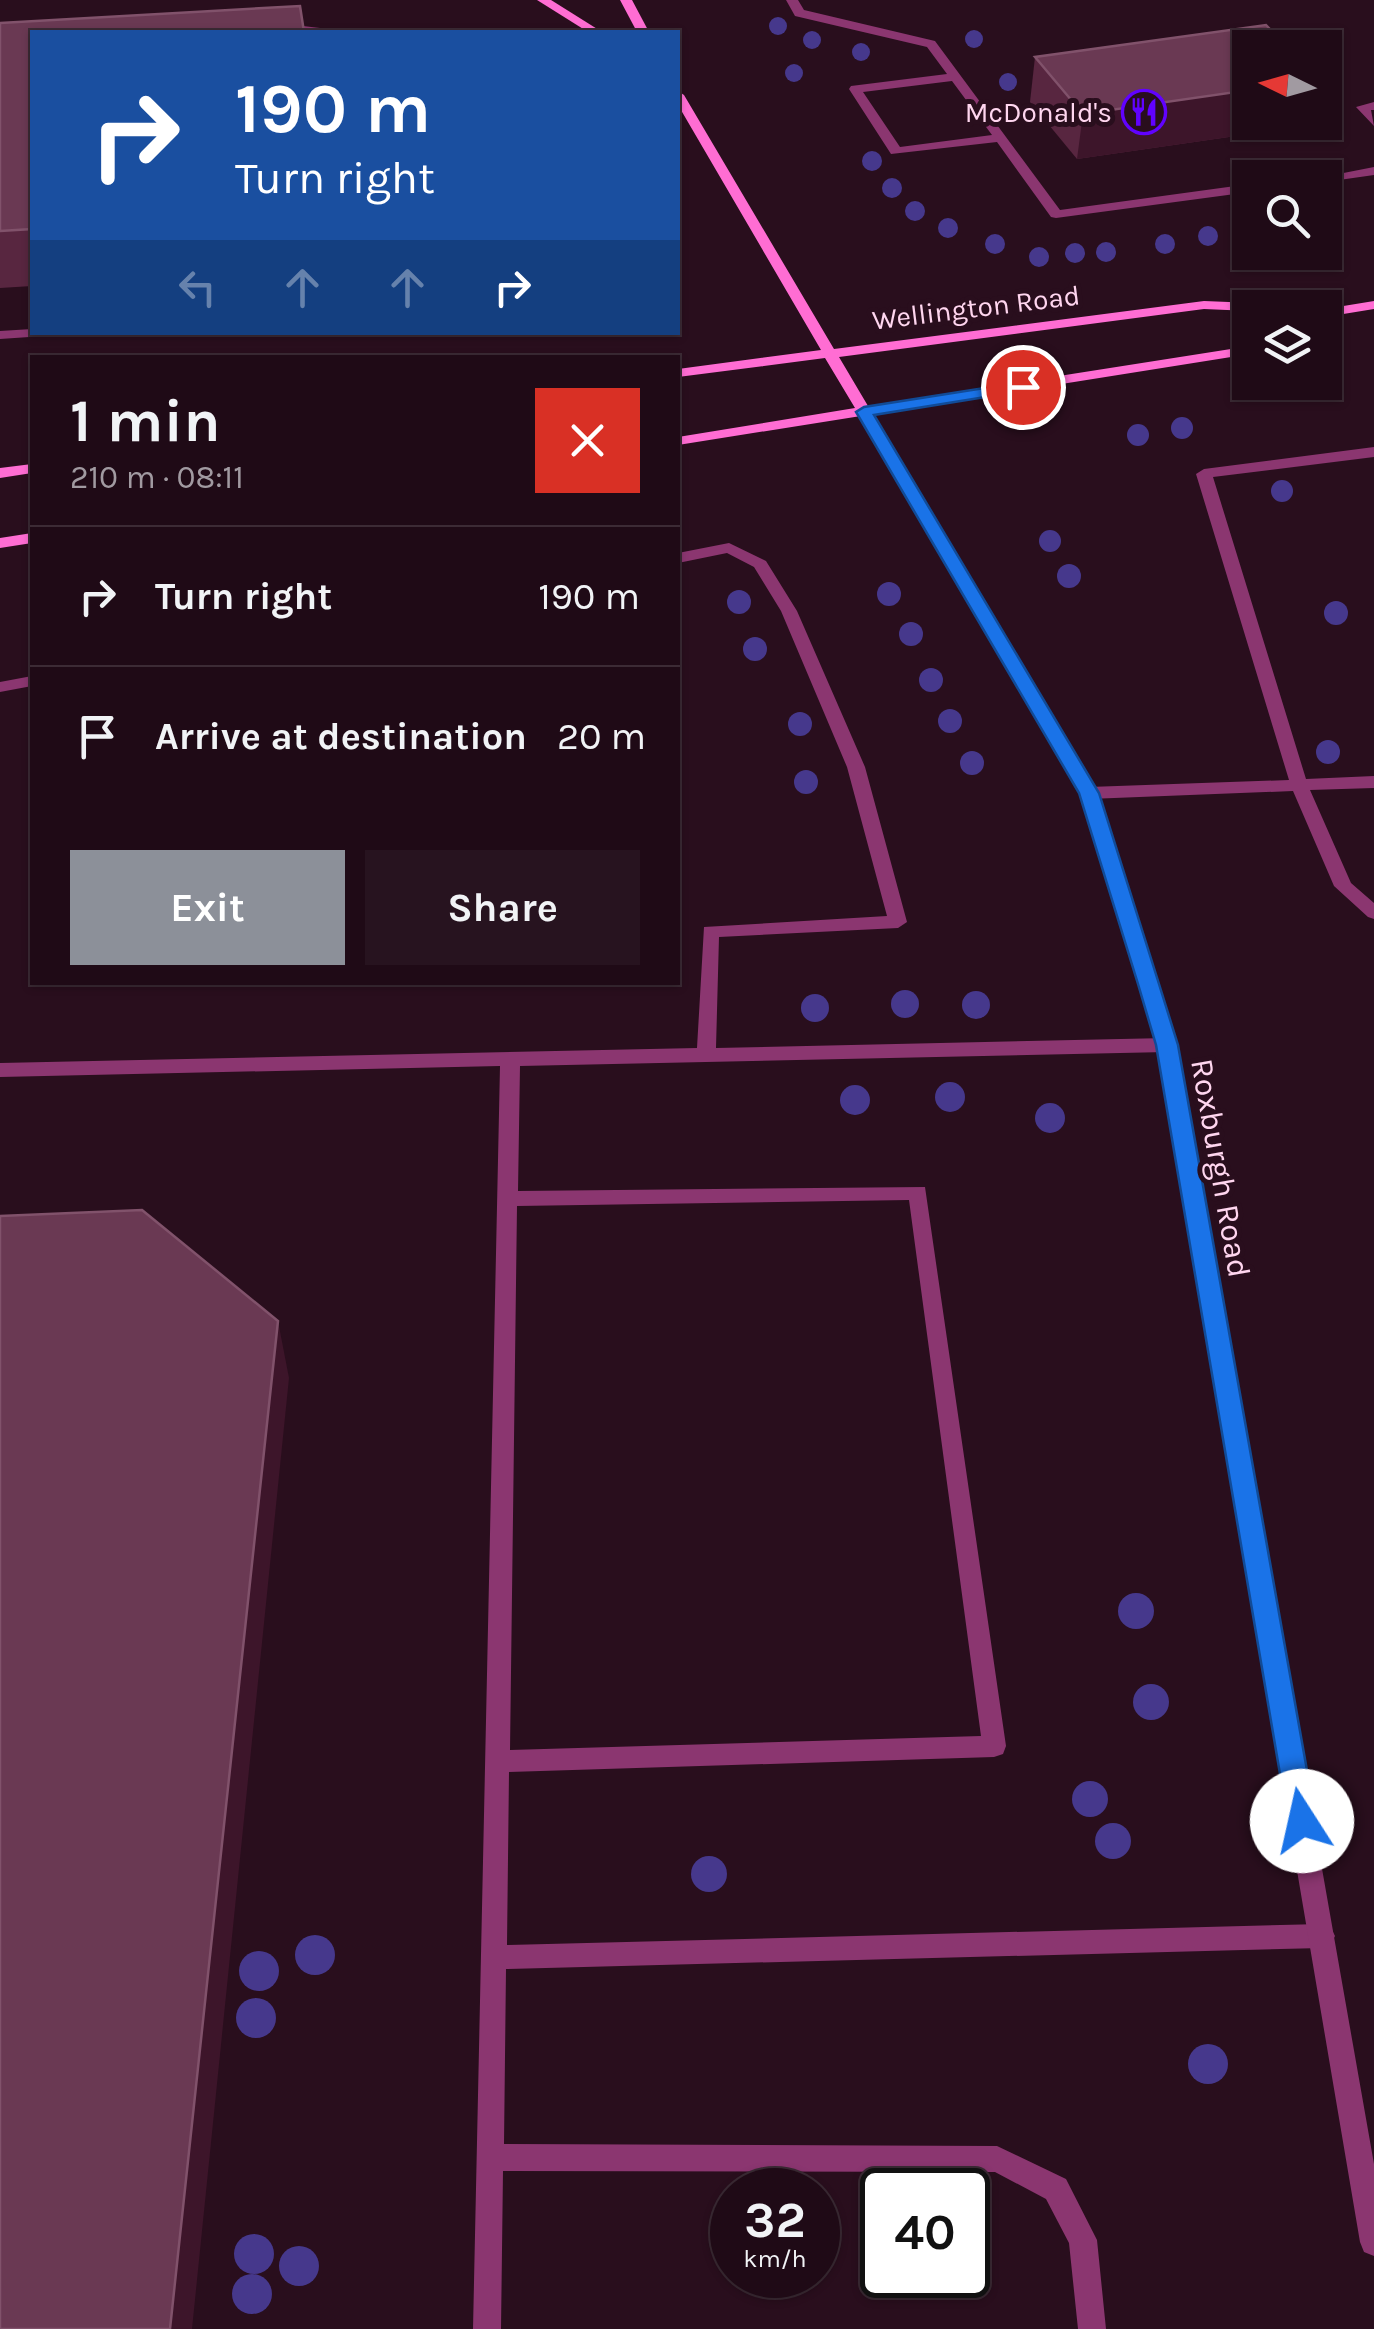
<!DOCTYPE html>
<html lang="en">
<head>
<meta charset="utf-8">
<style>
	body { margin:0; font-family:Karla,sans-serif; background:#27131f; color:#f1f3f6; height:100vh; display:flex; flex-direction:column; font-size:38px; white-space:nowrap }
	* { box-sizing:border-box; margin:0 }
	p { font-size:32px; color:#a19aa1 }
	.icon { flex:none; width:55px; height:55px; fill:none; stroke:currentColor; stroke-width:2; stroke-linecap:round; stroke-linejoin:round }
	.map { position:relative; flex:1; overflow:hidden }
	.sheet { position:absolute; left:30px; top:355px; width:650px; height:630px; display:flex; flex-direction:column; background:#1f0a16; border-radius:0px; box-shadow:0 2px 8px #0004,0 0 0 2px #3c2b35 }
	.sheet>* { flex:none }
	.banner { position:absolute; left:30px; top:30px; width:650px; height:305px; border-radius:0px; box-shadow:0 2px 8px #0004,0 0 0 2px #3c2b35; background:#1a4fa0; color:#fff; overflow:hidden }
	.needle { width:65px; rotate:275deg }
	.controls { position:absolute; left:1232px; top:30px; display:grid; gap:20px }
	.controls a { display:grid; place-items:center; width:110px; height:110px; border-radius:0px; background:#1f0a16; box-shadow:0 2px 8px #0004,0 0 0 2px #3c2b35; font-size:50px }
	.speed { position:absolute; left:710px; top:2168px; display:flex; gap:20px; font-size:50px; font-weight:700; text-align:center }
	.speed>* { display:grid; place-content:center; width:130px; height:130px; border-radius:50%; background:#1f0a16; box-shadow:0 2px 8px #0004,0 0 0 2px #3c2b35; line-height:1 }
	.speed small { font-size:25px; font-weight:400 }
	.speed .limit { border:5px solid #111; border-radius:15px; background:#fff; color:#111 }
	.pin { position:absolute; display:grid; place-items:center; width:85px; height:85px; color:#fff; margin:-42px; border:5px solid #fff; border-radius:50%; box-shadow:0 2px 10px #0007 }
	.me { position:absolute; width:110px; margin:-55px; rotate:350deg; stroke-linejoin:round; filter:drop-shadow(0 0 8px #0008) }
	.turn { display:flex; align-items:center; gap:35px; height:210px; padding:0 40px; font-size:45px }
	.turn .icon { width:130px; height:130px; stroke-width:2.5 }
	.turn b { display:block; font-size:70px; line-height:85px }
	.lanes { display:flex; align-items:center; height:95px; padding:0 40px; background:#0003; justify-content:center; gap:50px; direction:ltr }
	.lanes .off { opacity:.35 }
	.round { display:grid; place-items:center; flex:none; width:105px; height:105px; border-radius:0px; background:#27131f }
	.headline { display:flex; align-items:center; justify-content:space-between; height:170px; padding:0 40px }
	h1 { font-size:60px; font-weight:700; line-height:75px }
	.primary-button { display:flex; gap:20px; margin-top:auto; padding:20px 40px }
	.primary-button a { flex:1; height:115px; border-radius:0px; background:#8c9099; color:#fff; font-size:40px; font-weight:700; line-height:115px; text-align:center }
	.primary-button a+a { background:#27131f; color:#f1f3f6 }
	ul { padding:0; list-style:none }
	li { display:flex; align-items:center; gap:30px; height:140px; padding:0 40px; border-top:2px solid #3c2b35 }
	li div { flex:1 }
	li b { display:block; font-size:38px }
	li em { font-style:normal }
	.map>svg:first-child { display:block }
</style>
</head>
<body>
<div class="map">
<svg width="1374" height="2329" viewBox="0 0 1374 2329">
	<rect width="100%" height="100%" fill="#290e1d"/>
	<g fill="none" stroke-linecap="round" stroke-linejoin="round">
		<g fill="#8b3670" fill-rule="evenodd">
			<path d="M786,0h12l6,10 131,31 125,169 190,-26v8l-194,26 -5,-1 -54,-75 -106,12 -42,-65 2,-3 96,-12 -20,-27 -132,-31zM952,81l40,54 -92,12 -37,-55z"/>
			<polygon points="277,23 320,28 326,32 273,30 273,24"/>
			<polygon points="1374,102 1374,110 1371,110 1374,126 1356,107"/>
			<polygon points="1374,167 1374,175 1325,182 1325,178 1318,178"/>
			<polygon points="32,329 32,332 51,332 44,336 0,339 0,331"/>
			<polygon points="1374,447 1374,457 1213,477 1306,779 1374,776 1374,788 1310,790 1351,883 1374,903 1374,919 1368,917 1334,886 1293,791 1089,799 1080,793 1089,787 1289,780 1196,474 1204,469"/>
			<path d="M729,543l37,18 31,50 68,156 42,155 -9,6 -179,9 -3,111 451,-10 10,7 -10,7 -647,14 -2,125 407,-4 81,559 -3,8 -9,3 -485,15 -2,173 815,-21 9,4 4,8 -4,8 -9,4 -816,21 -2,175 493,2 69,33 31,61 9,89h-28l-9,-86 -23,-44 -51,-27 -492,-1 -2,158h-28l27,-1263 -500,11v-14l697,-15 7,-121 183,-11 -40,-149 -66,-156 -27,-44 -27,-14 -49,10v-10zM909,1200l72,536 -471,14 7,-544z"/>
			<polygon points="32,676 32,686 0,692 0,682"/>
		</g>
		<polygon fill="#8b3670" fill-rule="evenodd" points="864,408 871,412 1098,793 1177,1045 1374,2164 1374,2256 1364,2252 1360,2242 1157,1045 1080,793 857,412"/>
		<g fill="#ff6dd3" fill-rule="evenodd">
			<polygon points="537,0 551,0 602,32 588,32"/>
			<polygon points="620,0 632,0 649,32 637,32"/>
			<polygon points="678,91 684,95 834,349 1204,301 1281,304 1288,308 1250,308 1250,311 1204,309 839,357 868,406 1250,346 1250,354 678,445 678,437 855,408 825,358 678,377 678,369 821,350 678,105"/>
			<polygon points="1374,301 1374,309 1325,317 1325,309"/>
			<polygon points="32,464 32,473 0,478 0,468"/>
			<polygon points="32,533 32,543 0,548 0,538"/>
		</g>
	</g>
	<g fill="#46388c">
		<circle cx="778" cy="26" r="9"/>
		<circle cx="974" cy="39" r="9"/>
		<circle cx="812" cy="40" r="9"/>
		<circle cx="861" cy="52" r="9"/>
		<circle cx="794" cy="73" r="9"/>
		<circle cx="1008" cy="82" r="9"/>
		<circle cx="872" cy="161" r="10"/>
		<circle cx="892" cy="188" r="10"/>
		<circle cx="915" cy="211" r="10"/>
		<circle cx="948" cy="228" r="10"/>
		<circle cx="1208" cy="236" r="10"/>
		<circle cx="995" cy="244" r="10"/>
		<circle cx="1165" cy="244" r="10"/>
		<circle cx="1106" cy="252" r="10"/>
		<circle cx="1075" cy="253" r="10"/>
		<circle cx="1039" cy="257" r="10"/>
		<circle cx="1182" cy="428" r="11"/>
		<circle cx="1138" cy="435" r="11"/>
		<circle cx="1282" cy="491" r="11"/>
		<circle cx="1050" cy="541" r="11"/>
		<circle cx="1069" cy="576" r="12"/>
		<circle cx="889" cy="594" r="12"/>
		<circle cx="739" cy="602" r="12"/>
		<circle cx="1336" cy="613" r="12"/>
		<circle cx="911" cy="634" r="12"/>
		<circle cx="755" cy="649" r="12"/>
		<circle cx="931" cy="680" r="12"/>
		<circle cx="950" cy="721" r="12"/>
		<circle cx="800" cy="724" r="12"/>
		<circle cx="1328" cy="752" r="12"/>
		<circle cx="972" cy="763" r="12"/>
		<circle cx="806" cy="782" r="12"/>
		<circle cx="905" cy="1004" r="14"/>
		<circle cx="976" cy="1005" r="14"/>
		<circle cx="815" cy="1008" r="14"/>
		<circle cx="950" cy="1097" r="15"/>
		<circle cx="855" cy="1100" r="15"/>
		<circle cx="1050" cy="1118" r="15"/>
		<circle cx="1136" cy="1611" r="18"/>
		<circle cx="1151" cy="1702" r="18"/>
		<circle cx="1090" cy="1799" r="18"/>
		<circle cx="1113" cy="1841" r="18"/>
		<circle cx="709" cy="1874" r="18"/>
		<circle cx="315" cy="1955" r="20"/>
		<circle cx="259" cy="1971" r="20"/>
		<circle cx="256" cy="2018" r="20"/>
		<circle cx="1208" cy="2064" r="20"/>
		<circle cx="254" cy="2254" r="20"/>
		<circle cx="299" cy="2266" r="20"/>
		<circle cx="252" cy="2294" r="20"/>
	</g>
	<g fill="#582640">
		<polygon points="0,23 32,32 32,286 0,288"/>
		<polygon points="1035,57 1312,125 1077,159 1030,102"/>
	</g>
	<g fill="#3d152a">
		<polygon points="1250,90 1250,122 1312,122 1312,125 1077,159 1083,114"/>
		<polygon points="278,1321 289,1378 192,2329 170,2329"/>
	</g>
	<g fill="#6a3953" stroke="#81526b" stroke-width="2.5">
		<polygon points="300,6 304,32 32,32 32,229 0,231 0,23"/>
		<polygon points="1266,25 1288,48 1250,48 1250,90 1083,114 1035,57"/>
		<polygon points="142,1210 278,1321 170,2329 0,2329 0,1216"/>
	</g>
	<polygon fill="#1a73e8" stroke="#114b97" stroke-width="2.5" points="1023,382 1032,387 1029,390 874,415 1099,793 1159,984 1178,1045 1316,1821 1312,1830 1302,1834 1292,1830 1288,1821 1156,1045 1138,984 1079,793 856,412 864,407"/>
	<defs>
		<symbol id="restaurant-ring" viewBox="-11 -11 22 22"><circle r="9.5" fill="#290e1d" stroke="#6102ff" stroke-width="1.5"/><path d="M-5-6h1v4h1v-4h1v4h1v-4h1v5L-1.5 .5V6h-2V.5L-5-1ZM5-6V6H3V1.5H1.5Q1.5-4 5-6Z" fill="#6102ff"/></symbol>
	</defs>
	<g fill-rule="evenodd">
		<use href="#restaurant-ring" x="1119" y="87" width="50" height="50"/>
	</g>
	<g text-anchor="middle" stroke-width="10" stroke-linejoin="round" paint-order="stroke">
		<g font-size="28" fill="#ffd6ef" stroke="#290e1d" text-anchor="end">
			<text x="1112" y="122">McDonald's</text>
		</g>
		<g font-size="28" fill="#ffd6ef" stroke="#290e1d">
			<text transform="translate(976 307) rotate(-7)" y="10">Wellington Road</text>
		</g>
		<g font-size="32" fill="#ffd6ef" stroke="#290e1d">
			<text transform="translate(1221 1168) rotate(80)" y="11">Roxburgh Road</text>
		</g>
	</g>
</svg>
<div class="controls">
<a><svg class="needle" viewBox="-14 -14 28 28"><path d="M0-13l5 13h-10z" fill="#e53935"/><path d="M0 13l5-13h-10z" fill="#a19aa1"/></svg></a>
<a><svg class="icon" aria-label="search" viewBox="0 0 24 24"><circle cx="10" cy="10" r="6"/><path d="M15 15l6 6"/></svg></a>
<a><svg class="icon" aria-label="layers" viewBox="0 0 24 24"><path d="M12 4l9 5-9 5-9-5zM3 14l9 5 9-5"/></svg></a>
</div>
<div class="speed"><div>32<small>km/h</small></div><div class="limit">40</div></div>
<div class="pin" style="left:1023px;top:387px;background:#d93025"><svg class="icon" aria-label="arrive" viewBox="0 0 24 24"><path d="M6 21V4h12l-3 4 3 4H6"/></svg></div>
<svg class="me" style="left:1302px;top:1821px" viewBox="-20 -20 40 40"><circle r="19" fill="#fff"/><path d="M0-13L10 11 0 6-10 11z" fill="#1a73e8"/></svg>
<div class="banner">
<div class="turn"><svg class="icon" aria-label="right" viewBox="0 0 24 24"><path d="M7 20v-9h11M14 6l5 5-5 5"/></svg><div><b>190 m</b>Turn right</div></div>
<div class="lanes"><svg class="icon off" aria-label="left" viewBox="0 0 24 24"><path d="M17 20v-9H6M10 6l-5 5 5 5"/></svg><svg class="icon off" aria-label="ahead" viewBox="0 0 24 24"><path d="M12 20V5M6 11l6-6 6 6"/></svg><svg class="icon off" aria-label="ahead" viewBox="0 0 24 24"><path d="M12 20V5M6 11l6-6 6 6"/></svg><svg class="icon" aria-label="right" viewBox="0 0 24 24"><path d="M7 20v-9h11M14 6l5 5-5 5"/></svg></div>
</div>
<section class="sheet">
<div class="headline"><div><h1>1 min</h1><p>210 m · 08:11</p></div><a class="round" style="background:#d93025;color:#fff"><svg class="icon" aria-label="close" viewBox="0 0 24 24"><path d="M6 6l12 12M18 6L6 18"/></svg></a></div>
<ul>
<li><svg class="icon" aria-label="right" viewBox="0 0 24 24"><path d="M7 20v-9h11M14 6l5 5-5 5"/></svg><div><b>Turn right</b></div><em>190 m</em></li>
<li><svg class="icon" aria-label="arrive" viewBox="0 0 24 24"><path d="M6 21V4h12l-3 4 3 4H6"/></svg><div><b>Arrive at destination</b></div><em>20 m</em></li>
</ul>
<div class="primary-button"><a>Exit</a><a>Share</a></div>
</section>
</div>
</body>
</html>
